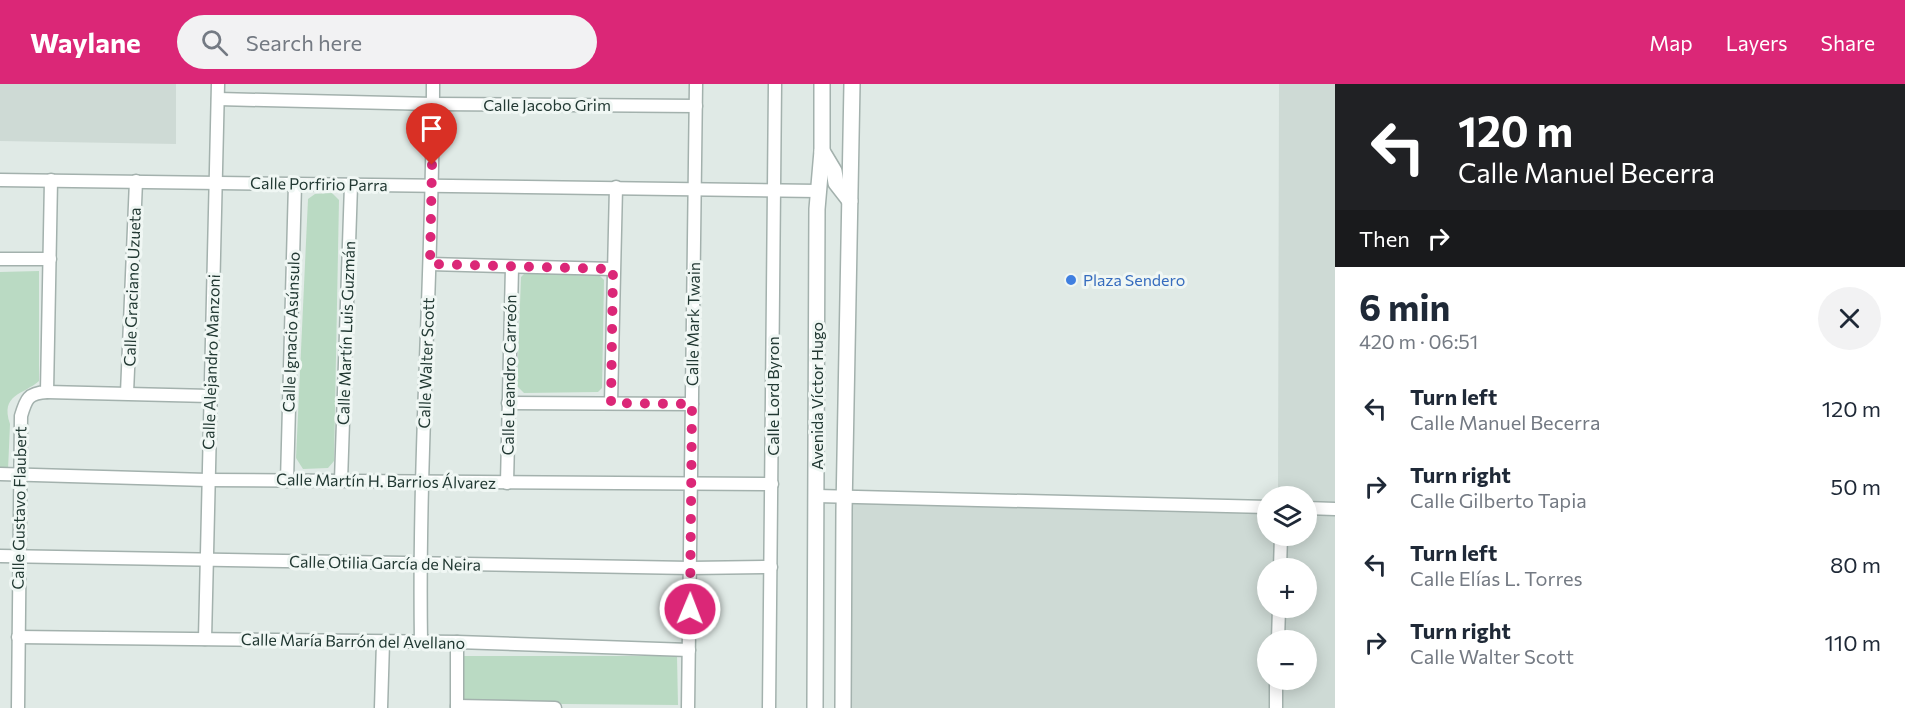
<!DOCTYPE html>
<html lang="en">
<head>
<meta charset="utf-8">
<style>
	body { margin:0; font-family:Commissioner,sans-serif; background:#f2f2f3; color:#1f2937; height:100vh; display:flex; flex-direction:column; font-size:22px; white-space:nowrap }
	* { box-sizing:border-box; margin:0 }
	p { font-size:20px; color:#747a83 }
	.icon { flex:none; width:33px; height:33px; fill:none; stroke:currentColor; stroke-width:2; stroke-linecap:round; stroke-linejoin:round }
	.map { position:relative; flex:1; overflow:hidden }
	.sheet { display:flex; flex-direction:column; background:#fff; width:570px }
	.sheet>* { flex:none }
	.banner { background:#202124; color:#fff; overflow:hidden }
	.buttons { position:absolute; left:1257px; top:402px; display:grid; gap:12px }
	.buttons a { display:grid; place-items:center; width:60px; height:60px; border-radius:50%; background:#fff; box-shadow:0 3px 15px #0003; font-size:30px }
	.pin { position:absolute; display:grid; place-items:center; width:51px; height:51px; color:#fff; margin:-62px -26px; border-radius:50% 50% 50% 0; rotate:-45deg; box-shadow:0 0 6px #0007 }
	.pin .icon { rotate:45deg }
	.me { position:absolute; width:66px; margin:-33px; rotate:1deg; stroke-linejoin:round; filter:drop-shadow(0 0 4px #0008) }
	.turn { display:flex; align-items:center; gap:21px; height:126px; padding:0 24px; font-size:27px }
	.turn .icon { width:78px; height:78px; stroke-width:2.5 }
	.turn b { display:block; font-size:42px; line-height:51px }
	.then { display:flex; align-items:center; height:57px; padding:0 24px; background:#0003; gap:12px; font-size:22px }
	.round { display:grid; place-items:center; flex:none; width:63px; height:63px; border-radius:32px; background:#f2f2f3 }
	.headline { display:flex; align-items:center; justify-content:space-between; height:102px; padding:0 24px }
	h1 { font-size:36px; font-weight:700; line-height:45px }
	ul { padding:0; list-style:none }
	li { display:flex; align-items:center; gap:18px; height:78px; padding:0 24px }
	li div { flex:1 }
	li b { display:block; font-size:22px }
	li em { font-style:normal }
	header { display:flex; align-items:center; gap:36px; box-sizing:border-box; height:84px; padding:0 30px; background:#db2777; color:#fff }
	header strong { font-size:28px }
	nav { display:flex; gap:33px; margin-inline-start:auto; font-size:21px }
	.search { width:420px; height:54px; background:#f2f2f3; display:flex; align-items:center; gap:15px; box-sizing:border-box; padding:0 21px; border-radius:33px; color:#747a83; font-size:22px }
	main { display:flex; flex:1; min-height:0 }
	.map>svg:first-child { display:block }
</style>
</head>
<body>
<header>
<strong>Waylane</strong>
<div class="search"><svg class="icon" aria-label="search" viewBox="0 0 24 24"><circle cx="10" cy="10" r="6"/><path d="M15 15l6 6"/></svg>Search here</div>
<nav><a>Map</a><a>Layers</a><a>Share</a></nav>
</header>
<main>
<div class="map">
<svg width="1335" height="624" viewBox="0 0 1335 624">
	<rect width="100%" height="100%" fill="#e0eae6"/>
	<g fill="#cedad5" fill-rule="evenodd">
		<polygon points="0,0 176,0 176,60 0,57"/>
		<path d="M1279,0h56v624h-493v-206l425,7 1,27h38v-40h-28zM1268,484h38v40h-38zM1268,556h38v40h-38z"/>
	</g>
	<g fill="#badac3">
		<polygon points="332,109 339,116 334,377 328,384 303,385 296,374 308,115 315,110"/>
		<path d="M39,187v110c-16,14 -39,13 -29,43l-2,46h-8v-198z"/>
		<polygon points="525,189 600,192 604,196 602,304 598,308 524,309 517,302 521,193"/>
		<polygon points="463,572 677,572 678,621 462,619"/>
	</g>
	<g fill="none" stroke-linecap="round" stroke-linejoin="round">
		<defs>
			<g id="minor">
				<polyline points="218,15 433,20 696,22"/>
				<polyline points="0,96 818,107"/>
				<polyline points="0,175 50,175"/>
				<polyline points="430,180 613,185"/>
				<polyline points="47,308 210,312"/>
				<polyline points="127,309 136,97"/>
				<polyline points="508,319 692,320"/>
				<polyline points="611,319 616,103"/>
				<polyline points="0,390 207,396 772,400"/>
				<polyline points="287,397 295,100"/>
				<polyline points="341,397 351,101"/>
				<polyline points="507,399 512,183"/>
				<polyline points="817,412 1268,423"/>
				<polyline points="1306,424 1335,425"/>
				<polyline points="0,472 690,484 771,483"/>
				<polyline points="1280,484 1281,452"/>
				<polyline points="18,553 457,558 689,566"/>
				<polyline points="205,555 218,0"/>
				<polyline points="1278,556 1279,524"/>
				<path d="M421,558c-3,-186 12,-372 12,-558"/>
				<polyline points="457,622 555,624"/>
				<path d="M18,624l3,-292c5,-17 7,-23 26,-24l4,-212"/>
				<polyline points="381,624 383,558"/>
				<polyline points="457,624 457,558"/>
				<polyline points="688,624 696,0"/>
				<polyline points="769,624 775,0"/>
				<polyline points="1276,624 1276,596"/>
			</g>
			<g id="tertiary">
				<polyline points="822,67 834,87 836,99 850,117"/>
				<polyline points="815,624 817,125 822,67 822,0"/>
				<polyline points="843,624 844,426 852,0"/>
			</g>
		</defs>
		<use href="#minor" stroke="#a3b1ad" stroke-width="15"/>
		<use href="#tertiary" stroke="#a3b1ad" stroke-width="18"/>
		<use href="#minor" stroke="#fff" stroke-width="12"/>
		<use href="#tertiary" stroke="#fff" stroke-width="15"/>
	</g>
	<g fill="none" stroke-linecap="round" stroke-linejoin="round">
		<polyline stroke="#db2777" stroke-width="10" stroke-dasharray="0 18" points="432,81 430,180 613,185 611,319 692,320 690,525"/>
	</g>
	<circle fill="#3f7fe0" stroke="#f0f7f4" stroke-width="2" cx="1071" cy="196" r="6"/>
	<g text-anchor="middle" stroke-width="6" stroke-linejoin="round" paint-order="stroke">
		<g font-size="16" fill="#223933" stroke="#f0f7f4">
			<text x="547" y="27">Calle Jacobo Grim</text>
			<text transform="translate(319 100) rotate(1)" y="6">Calle Porfirio Parra</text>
			<text transform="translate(132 203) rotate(-88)" y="6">Calle Graciano Uzueta</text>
			<text transform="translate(693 240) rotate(-89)" y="6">Calle Mark Twain</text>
			<text transform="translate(291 248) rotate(-88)" y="6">Calle Ignacio Asúnsulo</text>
			<text transform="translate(346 249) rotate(-88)" y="6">Calle Martín Luis Guzmán</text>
			<text transform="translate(211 278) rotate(-88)" y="6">Calle Alejandro Manzoni</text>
			<text transform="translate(426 279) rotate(-88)" y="6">Calle Walter Scott</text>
			<text transform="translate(509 291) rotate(-89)" y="6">Calle Leandro Carreón</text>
			<text transform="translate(773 312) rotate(-90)" y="6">Calle Lord Byron</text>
			<text transform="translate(817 312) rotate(-90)" y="6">Avenida Víctor Hugo</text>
			<text transform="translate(386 397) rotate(1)" y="6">Calle Martín H. Barrios Álvarez</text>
			<text transform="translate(19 424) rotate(-89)" y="6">Calle Gustavo Flaubert</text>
			<text transform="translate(385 479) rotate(1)" y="6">Calle Otilia García de Neira</text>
			<text transform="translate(353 557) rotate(1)" y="6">Calle María Barrón del Avellano</text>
		</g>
		<g font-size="16" fill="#366cbe" stroke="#f0f7f4" text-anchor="start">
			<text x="1083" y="202">Plaza Sendero</text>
		</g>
	</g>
</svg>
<div class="buttons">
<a><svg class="icon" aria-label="layers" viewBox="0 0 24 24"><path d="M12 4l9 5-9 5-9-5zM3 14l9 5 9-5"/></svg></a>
<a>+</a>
<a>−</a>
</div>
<div class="pin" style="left:432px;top:81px;background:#d93025"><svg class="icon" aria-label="arrive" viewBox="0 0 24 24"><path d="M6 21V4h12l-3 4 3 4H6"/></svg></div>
<svg class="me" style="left:690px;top:525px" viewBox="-20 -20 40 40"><circle r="17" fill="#db2777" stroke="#fff" stroke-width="3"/><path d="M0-11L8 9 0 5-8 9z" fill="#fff"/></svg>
</div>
<section class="sheet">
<div class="banner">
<div class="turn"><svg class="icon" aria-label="left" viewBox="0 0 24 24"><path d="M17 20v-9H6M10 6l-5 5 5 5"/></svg><div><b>120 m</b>Calle Manuel Becerra</div></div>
<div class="then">Then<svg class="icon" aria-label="right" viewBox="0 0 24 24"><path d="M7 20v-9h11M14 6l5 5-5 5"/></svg></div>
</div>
<div class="headline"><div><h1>6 min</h1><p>420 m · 06:51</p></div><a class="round"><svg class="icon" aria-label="close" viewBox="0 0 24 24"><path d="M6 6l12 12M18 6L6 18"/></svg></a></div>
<ul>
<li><svg class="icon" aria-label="left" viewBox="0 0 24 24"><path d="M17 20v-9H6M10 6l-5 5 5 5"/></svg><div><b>Turn left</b><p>Calle Manuel Becerra</p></div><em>120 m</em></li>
<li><svg class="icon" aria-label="right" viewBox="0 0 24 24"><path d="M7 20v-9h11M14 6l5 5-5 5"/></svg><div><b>Turn right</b><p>Calle Gilberto Tapia</p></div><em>50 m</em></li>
<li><svg class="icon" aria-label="left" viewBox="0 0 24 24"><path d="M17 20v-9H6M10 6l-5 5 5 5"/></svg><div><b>Turn left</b><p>Calle Elías L. Torres</p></div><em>80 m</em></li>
<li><svg class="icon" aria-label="right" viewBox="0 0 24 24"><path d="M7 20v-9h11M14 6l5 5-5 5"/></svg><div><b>Turn right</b><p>Calle Walter Scott</p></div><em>110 m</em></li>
</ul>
</section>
</main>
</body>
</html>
